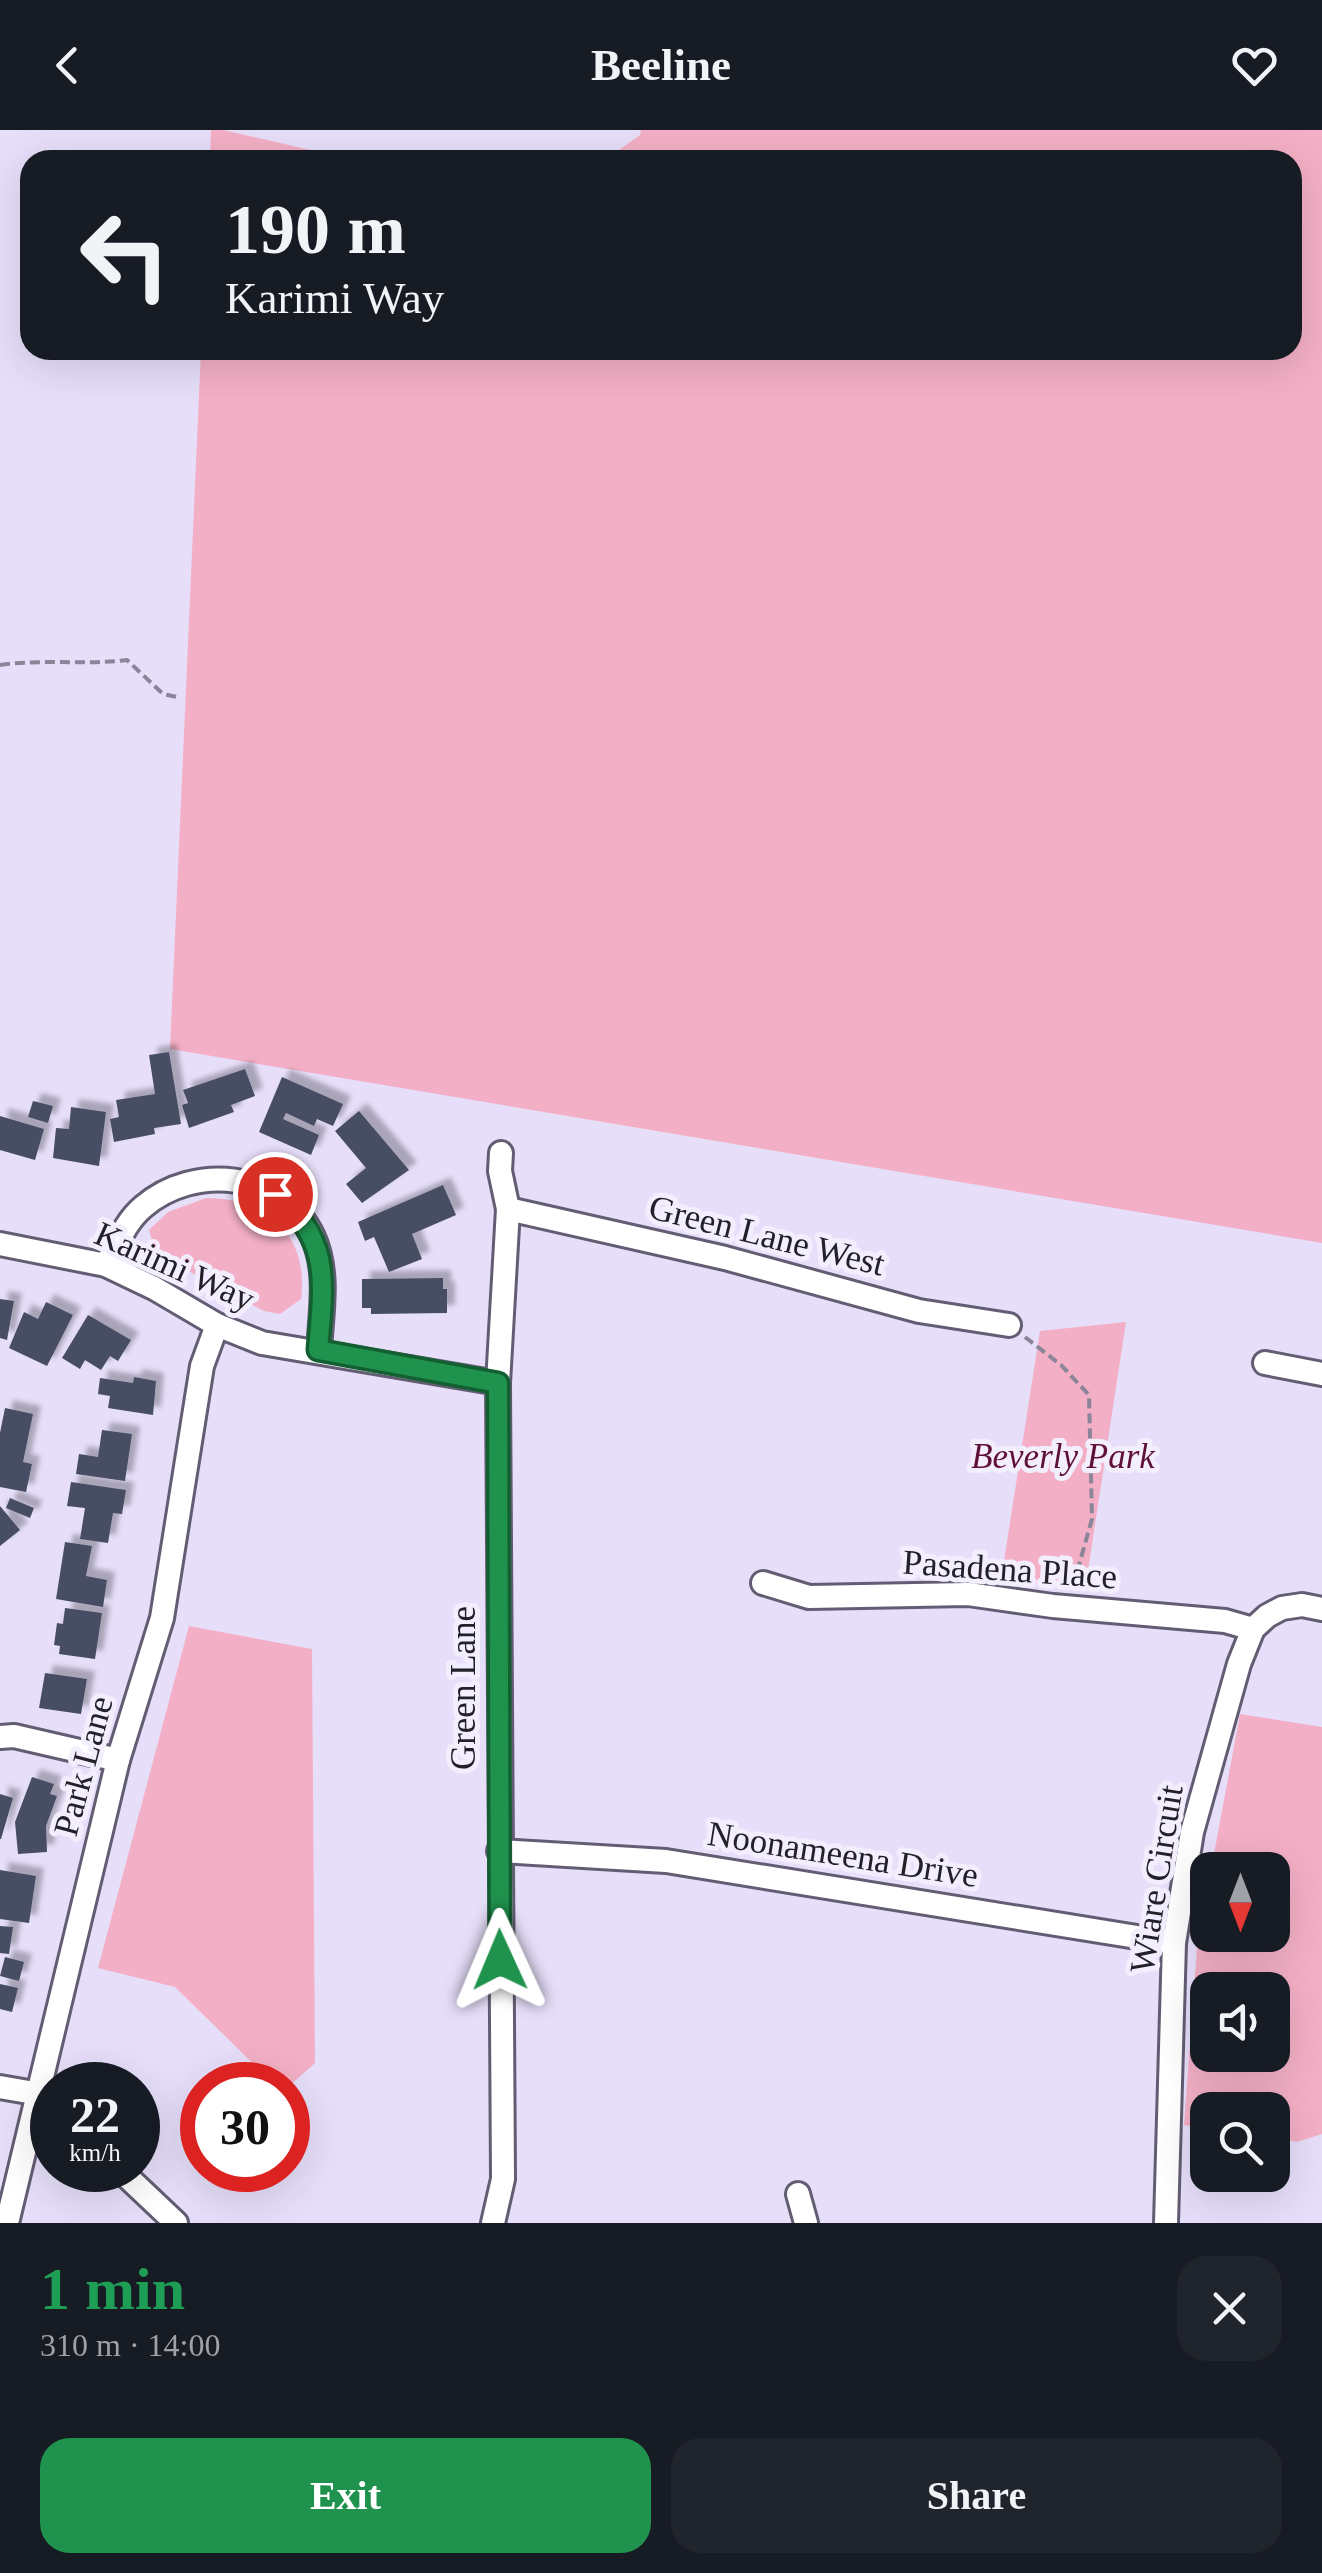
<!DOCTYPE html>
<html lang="en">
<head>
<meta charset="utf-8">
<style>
	body { margin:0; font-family:"Times New Roman",serif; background:#20242c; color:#f1f3f6; height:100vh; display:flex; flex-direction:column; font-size:38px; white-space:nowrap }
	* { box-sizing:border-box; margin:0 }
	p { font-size:32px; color:#9ea1a6 }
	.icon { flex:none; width:55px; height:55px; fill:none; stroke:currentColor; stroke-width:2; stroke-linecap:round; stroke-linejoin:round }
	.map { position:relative; height:2093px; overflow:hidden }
	.panel { display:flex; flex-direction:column; background:#171b24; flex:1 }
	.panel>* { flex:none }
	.top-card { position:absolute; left:20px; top:20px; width:1282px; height:210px; border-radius:30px; box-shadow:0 10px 40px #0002; background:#171b24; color:#f1f3f6; overflow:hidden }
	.needle { width:65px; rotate:180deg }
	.fabs { position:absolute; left:1190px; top:1722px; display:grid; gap:20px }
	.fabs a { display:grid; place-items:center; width:100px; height:100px; border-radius:20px; background:#171b24; box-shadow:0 10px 40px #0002; font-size:50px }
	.speed { position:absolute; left:30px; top:1932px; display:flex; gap:20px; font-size:50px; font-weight:700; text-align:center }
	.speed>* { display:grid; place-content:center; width:130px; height:130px; border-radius:50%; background:#171b24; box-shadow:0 10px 40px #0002; line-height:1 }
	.speed small { font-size:25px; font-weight:400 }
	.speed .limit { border:15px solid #d22; background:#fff; color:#111 }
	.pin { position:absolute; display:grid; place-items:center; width:85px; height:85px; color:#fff; margin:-42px; border:5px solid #fff; border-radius:50%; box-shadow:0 2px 10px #0007 }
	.me { position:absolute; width:110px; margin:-55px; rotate:359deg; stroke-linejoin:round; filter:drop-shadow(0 0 8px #0008) }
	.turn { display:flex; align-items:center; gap:35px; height:210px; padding:0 40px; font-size:45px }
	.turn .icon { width:130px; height:130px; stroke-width:2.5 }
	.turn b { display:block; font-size:70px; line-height:85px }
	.round { display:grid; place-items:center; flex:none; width:105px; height:105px; border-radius:30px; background:#20242c }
	.overview { display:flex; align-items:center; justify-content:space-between; height:170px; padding:0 40px }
	h1 { font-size:60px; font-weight:700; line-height:75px; color:#1e9e55 }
	.button { display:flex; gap:20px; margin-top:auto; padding:20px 40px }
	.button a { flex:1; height:115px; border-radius:30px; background:#1f924d; color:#fff; font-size:40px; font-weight:700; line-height:115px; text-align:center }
	.button a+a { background:#20242c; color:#f1f3f6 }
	header { display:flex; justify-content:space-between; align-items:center; height:130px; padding:0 40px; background:#171b24; font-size:45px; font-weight:700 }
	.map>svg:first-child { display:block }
</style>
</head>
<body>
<header><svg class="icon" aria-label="back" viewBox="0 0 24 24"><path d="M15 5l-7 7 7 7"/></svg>Beeline<svg class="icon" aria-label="heart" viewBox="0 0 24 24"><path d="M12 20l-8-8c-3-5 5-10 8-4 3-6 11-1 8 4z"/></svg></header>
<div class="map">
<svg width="1322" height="2093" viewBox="0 0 1322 2093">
	<defs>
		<filter id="shadow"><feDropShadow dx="8" dy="-8" stdDeviation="2.5" flood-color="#0004"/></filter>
	</defs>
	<rect width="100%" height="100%" fill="#e7dffa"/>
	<g fill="#f3afc5" fill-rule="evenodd">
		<polygon points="211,0 223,0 354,30 210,30"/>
		<polygon points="641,0 1322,0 1322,1113 170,919 201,220 1292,220 1292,30 605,30 640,5"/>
		<path d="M206,1068c62,0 103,38 95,101l-21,15 -16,-3 -108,-57 -7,-24 19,-18z"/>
		<polygon points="1126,1192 1085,1460 1001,1450 1040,1201"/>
		<polygon points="189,1496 312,1519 315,1933 288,1957 275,1955 175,1857 98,1838"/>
		<path d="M1240,1584l82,13v407l-25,8 -24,-4 -1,-28h-64l-1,19 -23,-4 13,-177 10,-57 1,44h64v-65h-61zM1272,1860v65h-64v-65z"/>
	</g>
	<g fill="#464d62" filter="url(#shadow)">
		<polygon points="169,922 181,994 154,998 155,1004 114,1012 110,989 119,987 116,970 155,964 149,925"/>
		<polygon points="245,939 255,966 231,975 234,982 189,998 182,975 188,973 183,960"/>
		<polygon points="282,947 343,974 333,996 317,989 314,996 286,983 283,989 319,1005 311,1025 259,1002"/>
		<polygon points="33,971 53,976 48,993 28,987"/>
		<polygon points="71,977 106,982 99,1036 53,1028 56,998 69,999"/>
		<polygon points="359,981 409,1040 362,1073 346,1054 366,1038 335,1001"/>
		<polygon points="0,986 44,999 35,1030 0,1020"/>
		<polygon points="443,1055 456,1085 412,1104 422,1129 389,1142 374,1107 365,1111 358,1092"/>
		<polygon points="443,1148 443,1159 447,1159 447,1183 371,1184 371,1178 362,1178 362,1149"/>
		<polygon points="0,1169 14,1171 7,1210 0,1208"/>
		<polygon points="46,1172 73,1185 47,1236 9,1218 24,1182 38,1189"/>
		<polygon points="88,1185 131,1210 118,1231 110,1226 101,1240 85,1230 80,1239 62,1228"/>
		<polygon points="134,1247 156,1251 153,1285 108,1278 110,1266 98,1264 100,1248 133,1253"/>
		<polygon points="5,1278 33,1284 23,1332 32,1334 26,1362 0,1357 0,1303"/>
		<polygon points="102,1300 132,1304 125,1351 76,1344 79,1324 98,1327"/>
		<polygon points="71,1352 126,1360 122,1384 113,1383 108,1413 80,1409 85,1378 67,1376"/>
		<polygon points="10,1368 34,1378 30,1388 6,1378"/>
		<polygon points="0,1376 20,1400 0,1416"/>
		<polygon points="65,1412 92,1416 86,1446 107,1450 103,1477 56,1469"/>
		<polygon points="65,1478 102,1483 95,1529 59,1524 60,1516 54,1515 57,1493 63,1494"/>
		<polygon points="45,1543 87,1549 81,1584 39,1578"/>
		<polygon points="32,1647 54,1654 50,1664 57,1666 46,1696 47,1722 18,1724 15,1692"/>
		<polygon points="0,1664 13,1668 1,1709 0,1709"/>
		<polygon points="0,1740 36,1746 29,1793 0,1789"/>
		<polygon points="0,1796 13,1797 9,1824 0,1823"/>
		<polygon points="5,1827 24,1832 19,1851 0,1846"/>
		<polygon points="0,1854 18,1858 12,1882 0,1879"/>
	</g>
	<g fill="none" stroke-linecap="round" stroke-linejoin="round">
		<defs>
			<g id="minor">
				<polyline points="508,1079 725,1128 919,1181 1009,1195"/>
				<polyline points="0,1114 106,1135 154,1158 217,1195 262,1213 498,1253"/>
				<path d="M106,1135c11,-20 19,-43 37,-58 51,-44 139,-36 170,30 16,35 8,76 6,114"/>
				<polyline points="1265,1233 1322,1244"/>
				<polyline points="763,1453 809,1467 968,1464 1053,1476 1225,1491 1253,1499"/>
				<polyline points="0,1607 14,1606 118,1630"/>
				<polyline points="499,1721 666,1731 1174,1813"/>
				<polyline points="0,1957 40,1964 50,1973"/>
				<polyline points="120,2040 176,2093"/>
				<polyline points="798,2064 806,2093"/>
				<polyline points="7,2093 118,1630 162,1488 202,1236 217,1195"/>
				<polyline points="493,2093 503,2049 498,1253 508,1079 500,1041 501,1023"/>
				<polyline points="1166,2093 1174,1813 1192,1702 1239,1534 1253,1499 1267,1486 1282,1478 1302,1475 1322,1479"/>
			</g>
		</defs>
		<use href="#minor" stroke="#635d73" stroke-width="28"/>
		<g stroke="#8a8598" stroke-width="4" stroke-dasharray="10 5" stroke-linecap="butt">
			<path d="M0,535c43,-6 85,0 127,-5l36,34 14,3"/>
			<polyline points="1025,1207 1061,1235 1089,1265 1092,1389 1077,1442 1065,1458"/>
		</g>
		<use href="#minor" stroke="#fff" stroke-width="22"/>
	</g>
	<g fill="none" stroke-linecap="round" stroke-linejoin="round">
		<defs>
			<path id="route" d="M275,1064c58,45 48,92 43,156l180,33 2,577"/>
		</defs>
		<use href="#route" stroke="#145f32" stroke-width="25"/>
		<use href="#route" stroke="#1f924d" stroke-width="18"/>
	</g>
	<g text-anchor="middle" stroke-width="10" stroke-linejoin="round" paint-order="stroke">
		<g font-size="35" fill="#23202a" stroke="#f3eefe">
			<text transform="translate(767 1105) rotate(14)" y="12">Green Lane West</text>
			<text transform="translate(175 1136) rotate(24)" y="12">Karimi Way</text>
			<text transform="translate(1010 1439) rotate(4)" y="12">Pasadena Place</text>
			<text transform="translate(463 1558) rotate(-90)" y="12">Green Lane</text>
			<text transform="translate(83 1636) rotate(-75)" y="12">Park Lane</text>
			<text transform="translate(843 1724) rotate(9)" y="12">Noonameena Drive</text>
			<text transform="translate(1156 1749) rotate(-81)" y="12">Wiare Circuit</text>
		</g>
		<g font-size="35" font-style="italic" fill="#5f1035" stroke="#f3eefe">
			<text x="1063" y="1338">Beverly Park</text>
		</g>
	</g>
</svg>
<div class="fabs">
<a><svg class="needle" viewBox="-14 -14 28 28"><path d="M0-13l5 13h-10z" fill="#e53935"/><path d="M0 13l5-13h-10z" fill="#9ea1a6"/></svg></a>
<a><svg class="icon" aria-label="sound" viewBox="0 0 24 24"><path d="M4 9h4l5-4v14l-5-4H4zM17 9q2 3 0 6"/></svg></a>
<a><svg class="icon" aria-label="search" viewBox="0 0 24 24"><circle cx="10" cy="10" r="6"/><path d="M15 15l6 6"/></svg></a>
</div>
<div class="speed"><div>22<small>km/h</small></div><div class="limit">30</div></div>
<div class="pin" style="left:275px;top:1064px;background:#d93025"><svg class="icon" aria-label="arrive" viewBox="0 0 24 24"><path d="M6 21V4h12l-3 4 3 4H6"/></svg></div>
<svg class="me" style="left:500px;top:1830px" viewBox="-20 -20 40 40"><path d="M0-17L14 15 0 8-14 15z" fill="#1f924d" stroke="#fff" stroke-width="4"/></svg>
<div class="top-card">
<div class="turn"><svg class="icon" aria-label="left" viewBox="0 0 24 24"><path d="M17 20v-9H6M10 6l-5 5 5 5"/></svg><div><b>190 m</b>Karimi Way</div></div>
</div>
</div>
<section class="panel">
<div class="overview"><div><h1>1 min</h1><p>310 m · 14:00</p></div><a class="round"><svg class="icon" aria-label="close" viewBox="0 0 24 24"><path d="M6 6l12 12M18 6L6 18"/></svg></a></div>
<div class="button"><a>Exit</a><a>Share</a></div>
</section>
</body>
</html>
